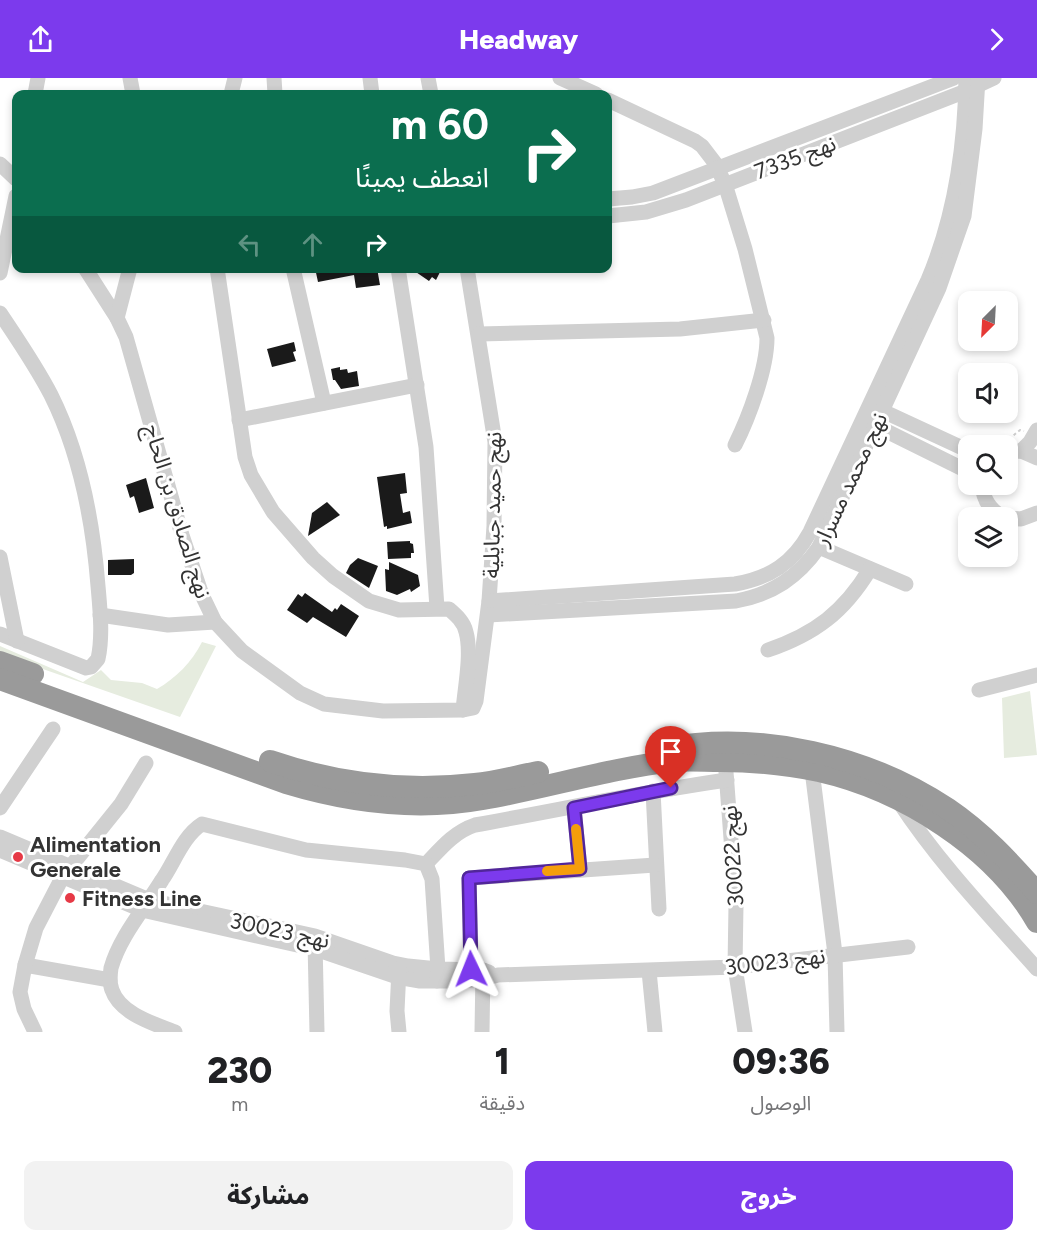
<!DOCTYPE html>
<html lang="ar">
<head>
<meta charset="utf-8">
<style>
	body { margin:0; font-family:Figtree,"Noto Sans Arabic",sans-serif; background:#f2f2f2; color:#202124; direction:rtl; height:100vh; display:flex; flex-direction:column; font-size:22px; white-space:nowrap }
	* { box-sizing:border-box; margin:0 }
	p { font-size:20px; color:#757577 }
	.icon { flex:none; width:33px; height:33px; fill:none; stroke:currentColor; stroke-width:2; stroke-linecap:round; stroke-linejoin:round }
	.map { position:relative; height:954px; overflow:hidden; direction:ltr }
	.panel { display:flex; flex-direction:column; background:#fff; flex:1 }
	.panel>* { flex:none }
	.top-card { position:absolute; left:12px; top:12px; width:600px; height:183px; border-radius:12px; box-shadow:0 3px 9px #0003; direction:rtl; background:#0b6e4f; color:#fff; overflow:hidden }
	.needle { width:39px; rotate:204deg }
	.fabs { position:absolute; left:958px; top:213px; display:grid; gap:12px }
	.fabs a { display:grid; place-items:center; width:60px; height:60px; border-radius:12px; background:#fff; box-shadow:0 3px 9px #0003; font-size:30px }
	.pin { position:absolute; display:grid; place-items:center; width:51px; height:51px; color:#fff; margin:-62px -26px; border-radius:50% 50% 50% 0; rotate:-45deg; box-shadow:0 0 6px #0007 }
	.pin .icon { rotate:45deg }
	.me { position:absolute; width:66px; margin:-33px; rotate:358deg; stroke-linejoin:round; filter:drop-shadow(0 0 4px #0008) }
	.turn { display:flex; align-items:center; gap:21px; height:126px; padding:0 24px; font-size:27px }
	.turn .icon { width:78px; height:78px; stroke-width:2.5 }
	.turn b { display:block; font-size:42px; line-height:51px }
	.lanes { display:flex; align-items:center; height:57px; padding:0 24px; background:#0003; justify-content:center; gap:30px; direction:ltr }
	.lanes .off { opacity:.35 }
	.eta { display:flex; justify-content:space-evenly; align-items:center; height:102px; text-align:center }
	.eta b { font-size:36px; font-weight:800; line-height:42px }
	.cta { display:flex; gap:12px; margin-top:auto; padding:12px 24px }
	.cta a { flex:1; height:69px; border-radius:12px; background:#7c3aed; color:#fff; font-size:24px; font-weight:800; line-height:69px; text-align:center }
	.cta a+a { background:#f2f2f2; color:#202124 }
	header { display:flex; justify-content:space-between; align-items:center; height:78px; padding:0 24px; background:#7c3aed; color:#fff; font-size:27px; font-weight:800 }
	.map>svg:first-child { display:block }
</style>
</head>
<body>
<header><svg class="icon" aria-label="forward" viewBox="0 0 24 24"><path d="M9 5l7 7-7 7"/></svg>Headway<svg class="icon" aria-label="share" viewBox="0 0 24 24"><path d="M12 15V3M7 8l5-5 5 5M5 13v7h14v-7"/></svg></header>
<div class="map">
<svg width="1037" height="954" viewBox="0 0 1037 954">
	<rect width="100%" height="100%" fill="#fff"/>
	<g fill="#e6ecdf">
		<path d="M202,564l14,4 -36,71 -180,-63v-8l83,36 18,-12 10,10 31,3 15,6c19,-11 35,-27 45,-47z"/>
		<polygon points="1030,613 1037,677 1004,680 1002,620"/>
	</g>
	<g fill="#1a1a1a">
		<polygon points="315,190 377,190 380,207 356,210 354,197 318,204"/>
		<polygon points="410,190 442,190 436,202 432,199 429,203"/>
		<polygon points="294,264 296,273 293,274 296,283 272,289 267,271"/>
		<polygon points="340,289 340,292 347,291 348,295 357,293 359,308 341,311 335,302 333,302 331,291"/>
		<polygon points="405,395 407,415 400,416 403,435 410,433 412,445 387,451 387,448 384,449 377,399"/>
		<polygon points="146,400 154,430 139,435 134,418 130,420 126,407"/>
		<polygon points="327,424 340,437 308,458 312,435"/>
		<polygon points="410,463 410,465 413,466 414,475 411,475 411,480 388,481 387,464"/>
		<polygon points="358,480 378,488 369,510 346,495 350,487"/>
		<polygon points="134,481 134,495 131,497 108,497 108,482"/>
		<polygon points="389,484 418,497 420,508 411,514 410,511 397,517 386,513 385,491 389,492"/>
		<polygon points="305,515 332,534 335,530 337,532 341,526 359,538 346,559 313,539 307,545 287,532 298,516 302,519"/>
	</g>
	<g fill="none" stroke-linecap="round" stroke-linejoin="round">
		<g stroke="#cdcdcd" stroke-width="2" stroke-dasharray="3 3" stroke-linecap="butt">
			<polyline points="1009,361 1020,352 1024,353"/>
			<polyline points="990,368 998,365"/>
		</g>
		<g stroke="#d0d0d0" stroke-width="15">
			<polyline points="130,0 133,16"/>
			<polyline points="274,0 275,16"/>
			<polyline points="370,0 372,16"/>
			<polyline points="428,0 431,16"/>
			<polyline points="560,0 596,16"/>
			<polyline points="35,16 38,0"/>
			<polyline points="231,16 235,0"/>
			<path d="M608,22l87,41 7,5 13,17 10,21 20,65 22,89c0,31 -18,79 -32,107"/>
			<polyline points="0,86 16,101"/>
			<polyline points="608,121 632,119 653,115 954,0"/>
			<polyline points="608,138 646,134 686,122 966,13 994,0"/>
			<polyline points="85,190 117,240 126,259 182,457 202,517 215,544 242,573 300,615 324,626 383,633 463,632 473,630 476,623 489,523 494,448 495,364 467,190"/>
			<path d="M217,190l28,189 6,18 22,37 40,46 20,18 36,25 30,9 50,-1c7,6 15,13 17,23 6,21 -1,55 -3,78"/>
			<polyline points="293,190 324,325"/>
			<polyline points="398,190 426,369 437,530"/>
			<polyline points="0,195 16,118"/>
			<path d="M0,235c18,27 36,53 51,82 29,58 42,127 47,191 2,23 5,50 0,73l-7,8 -5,1 -86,-34"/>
			<polyline points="117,240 130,190"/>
			<polyline points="479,256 680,251 764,242"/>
			<polyline points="874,329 969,373"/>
			<polyline points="239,342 417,307"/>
			<polyline points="868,344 969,394"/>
			<polyline points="1021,373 1030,364 1037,352"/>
			<polyline points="1008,374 1021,373 1037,380"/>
			<path d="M982,406c1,16 8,27 23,34"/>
			<polyline points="1008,440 1021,441 1037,435"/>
			<polyline points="819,469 906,506"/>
			<polyline points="0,479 17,563"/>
			<path d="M489,523l246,-17c35,-6 58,-21 75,-52l118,-252c27,-64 37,-132 38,-202"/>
			<polyline points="100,537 168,547 215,544"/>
			<path d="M488,537l248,-14c37,-7 62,-24 83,-54l120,-259 25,-72 11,-87 3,-51"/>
			<path d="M768,572c47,-16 76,-38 102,-81"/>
			<polyline points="979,612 1037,597"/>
			<polyline points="812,692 835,876 837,954"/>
			<polyline points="726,694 736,827 735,889 745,954"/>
			<polyline points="653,713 659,831"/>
			<path d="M899,724c40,61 90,113 138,167"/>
			<polyline points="0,730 53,651"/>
			<polyline points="574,730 580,791"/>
			<polyline points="0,759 149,822 315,858 393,885 408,888 438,891 483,892 489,894"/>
			<polyline points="0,772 142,832 315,871 397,899 420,903 454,903 483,901 498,897 735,889 908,869"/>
			<path d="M426,786c15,-16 28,-32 49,-39 84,-15 167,-33 252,-45"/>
			<polyline points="315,864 317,954"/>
			<polyline points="25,887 110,902"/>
			<polyline points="399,891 397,933 399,954"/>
			<polyline points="649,893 655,954"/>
			<polyline points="471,900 469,800 655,787"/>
			<polyline points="35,954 24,931 20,914 25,887 36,850 63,798 121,726 146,685"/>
			<path d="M175,954c-20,-8 -55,-18 -63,-42 -3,-7 -2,-15 -1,-22 9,-32 34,-60 51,-88 12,-17 21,-44 40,-56l104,26 99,10 21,4 6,15 6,90 -1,12"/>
			<polyline points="482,954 483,892"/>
		</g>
		<g stroke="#9a9a9a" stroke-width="22">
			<polyline points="0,584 33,596"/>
			<path d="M0,601l286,104c63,19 131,28 197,16 64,-11 127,-31 191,-38 15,-1 31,0 46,0 33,0 66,3 99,10 84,19 175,76 218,151"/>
			<path d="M665,670c96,-17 202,7 283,61 34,23 62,53 89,84"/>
			<path d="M270,683c67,23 135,31 205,23 21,-2 42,-8 63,-12"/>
		</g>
	</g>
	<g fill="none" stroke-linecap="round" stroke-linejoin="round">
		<defs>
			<polyline id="route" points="471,891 469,800 580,791 574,730 671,710"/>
		</defs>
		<use href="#route" stroke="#51269a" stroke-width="15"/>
		<use href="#route" stroke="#7c3aed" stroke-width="10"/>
		<polyline stroke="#f59e0b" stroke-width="10" points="547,793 580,791 576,751"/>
	</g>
	<g fill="#e63946" stroke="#fff" stroke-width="2">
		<circle cx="18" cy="779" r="6"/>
		<circle cx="70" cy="820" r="6"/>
	</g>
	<g text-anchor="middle" stroke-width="6" stroke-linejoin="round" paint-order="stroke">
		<g font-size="22" fill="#333" stroke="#fff">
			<text transform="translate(795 79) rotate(-21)" y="8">نهج 7335</text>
			<text transform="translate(850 401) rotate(-65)" y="8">نهج محمد مسرار</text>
			<text transform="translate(492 427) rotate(-89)" y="8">نهج حميد جبايلية</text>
			<text transform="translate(178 433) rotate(73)" y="8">نهج الصادق بن الحاج</text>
			<text transform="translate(732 778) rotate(-94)" y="8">نهج 30022</text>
			<text transform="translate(280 852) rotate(12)" y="8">نهج 30023</text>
			<text transform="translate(775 883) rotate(-7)" y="8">نهج 30023</text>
		</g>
		<g font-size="22" font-weight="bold" fill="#333" stroke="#fff" text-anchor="start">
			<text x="30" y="774">Alimentation<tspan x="30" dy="25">Generale</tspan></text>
			<text x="82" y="828">Fitness Line</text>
		</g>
	</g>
</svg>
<div class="fabs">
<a><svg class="needle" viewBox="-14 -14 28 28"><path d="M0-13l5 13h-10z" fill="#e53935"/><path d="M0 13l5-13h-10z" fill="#757577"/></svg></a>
<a><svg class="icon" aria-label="sound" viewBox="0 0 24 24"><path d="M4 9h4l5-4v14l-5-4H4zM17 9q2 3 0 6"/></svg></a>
<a><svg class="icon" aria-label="search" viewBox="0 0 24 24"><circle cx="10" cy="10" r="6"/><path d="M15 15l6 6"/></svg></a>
<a><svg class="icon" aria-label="layers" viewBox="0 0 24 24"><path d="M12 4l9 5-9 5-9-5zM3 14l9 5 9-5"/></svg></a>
</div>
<div class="pin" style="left:671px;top:710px;background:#d93025"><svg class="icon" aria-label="arrive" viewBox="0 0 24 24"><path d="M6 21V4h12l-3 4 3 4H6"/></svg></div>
<svg class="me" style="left:471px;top:891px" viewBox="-20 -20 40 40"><path d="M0-17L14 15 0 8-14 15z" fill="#7c3aed" stroke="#fff" stroke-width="4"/></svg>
<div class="top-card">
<div class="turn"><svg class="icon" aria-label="right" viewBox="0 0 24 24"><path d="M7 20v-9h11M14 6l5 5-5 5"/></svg><div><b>60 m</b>انعطف يمينًا</div></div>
<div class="lanes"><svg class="icon off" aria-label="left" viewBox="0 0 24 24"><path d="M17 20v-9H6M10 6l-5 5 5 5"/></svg><svg class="icon off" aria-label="ahead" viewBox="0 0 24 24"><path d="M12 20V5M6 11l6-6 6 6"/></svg><svg class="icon" aria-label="right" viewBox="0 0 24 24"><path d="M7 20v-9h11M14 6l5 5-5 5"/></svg></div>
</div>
</div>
<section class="panel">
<div class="eta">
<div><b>09:36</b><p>الوصول</p></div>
<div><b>1</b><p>دقيقة</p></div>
<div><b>230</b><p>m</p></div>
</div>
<div class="cta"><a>خروج</a><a>مشاركة</a></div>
</section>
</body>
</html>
